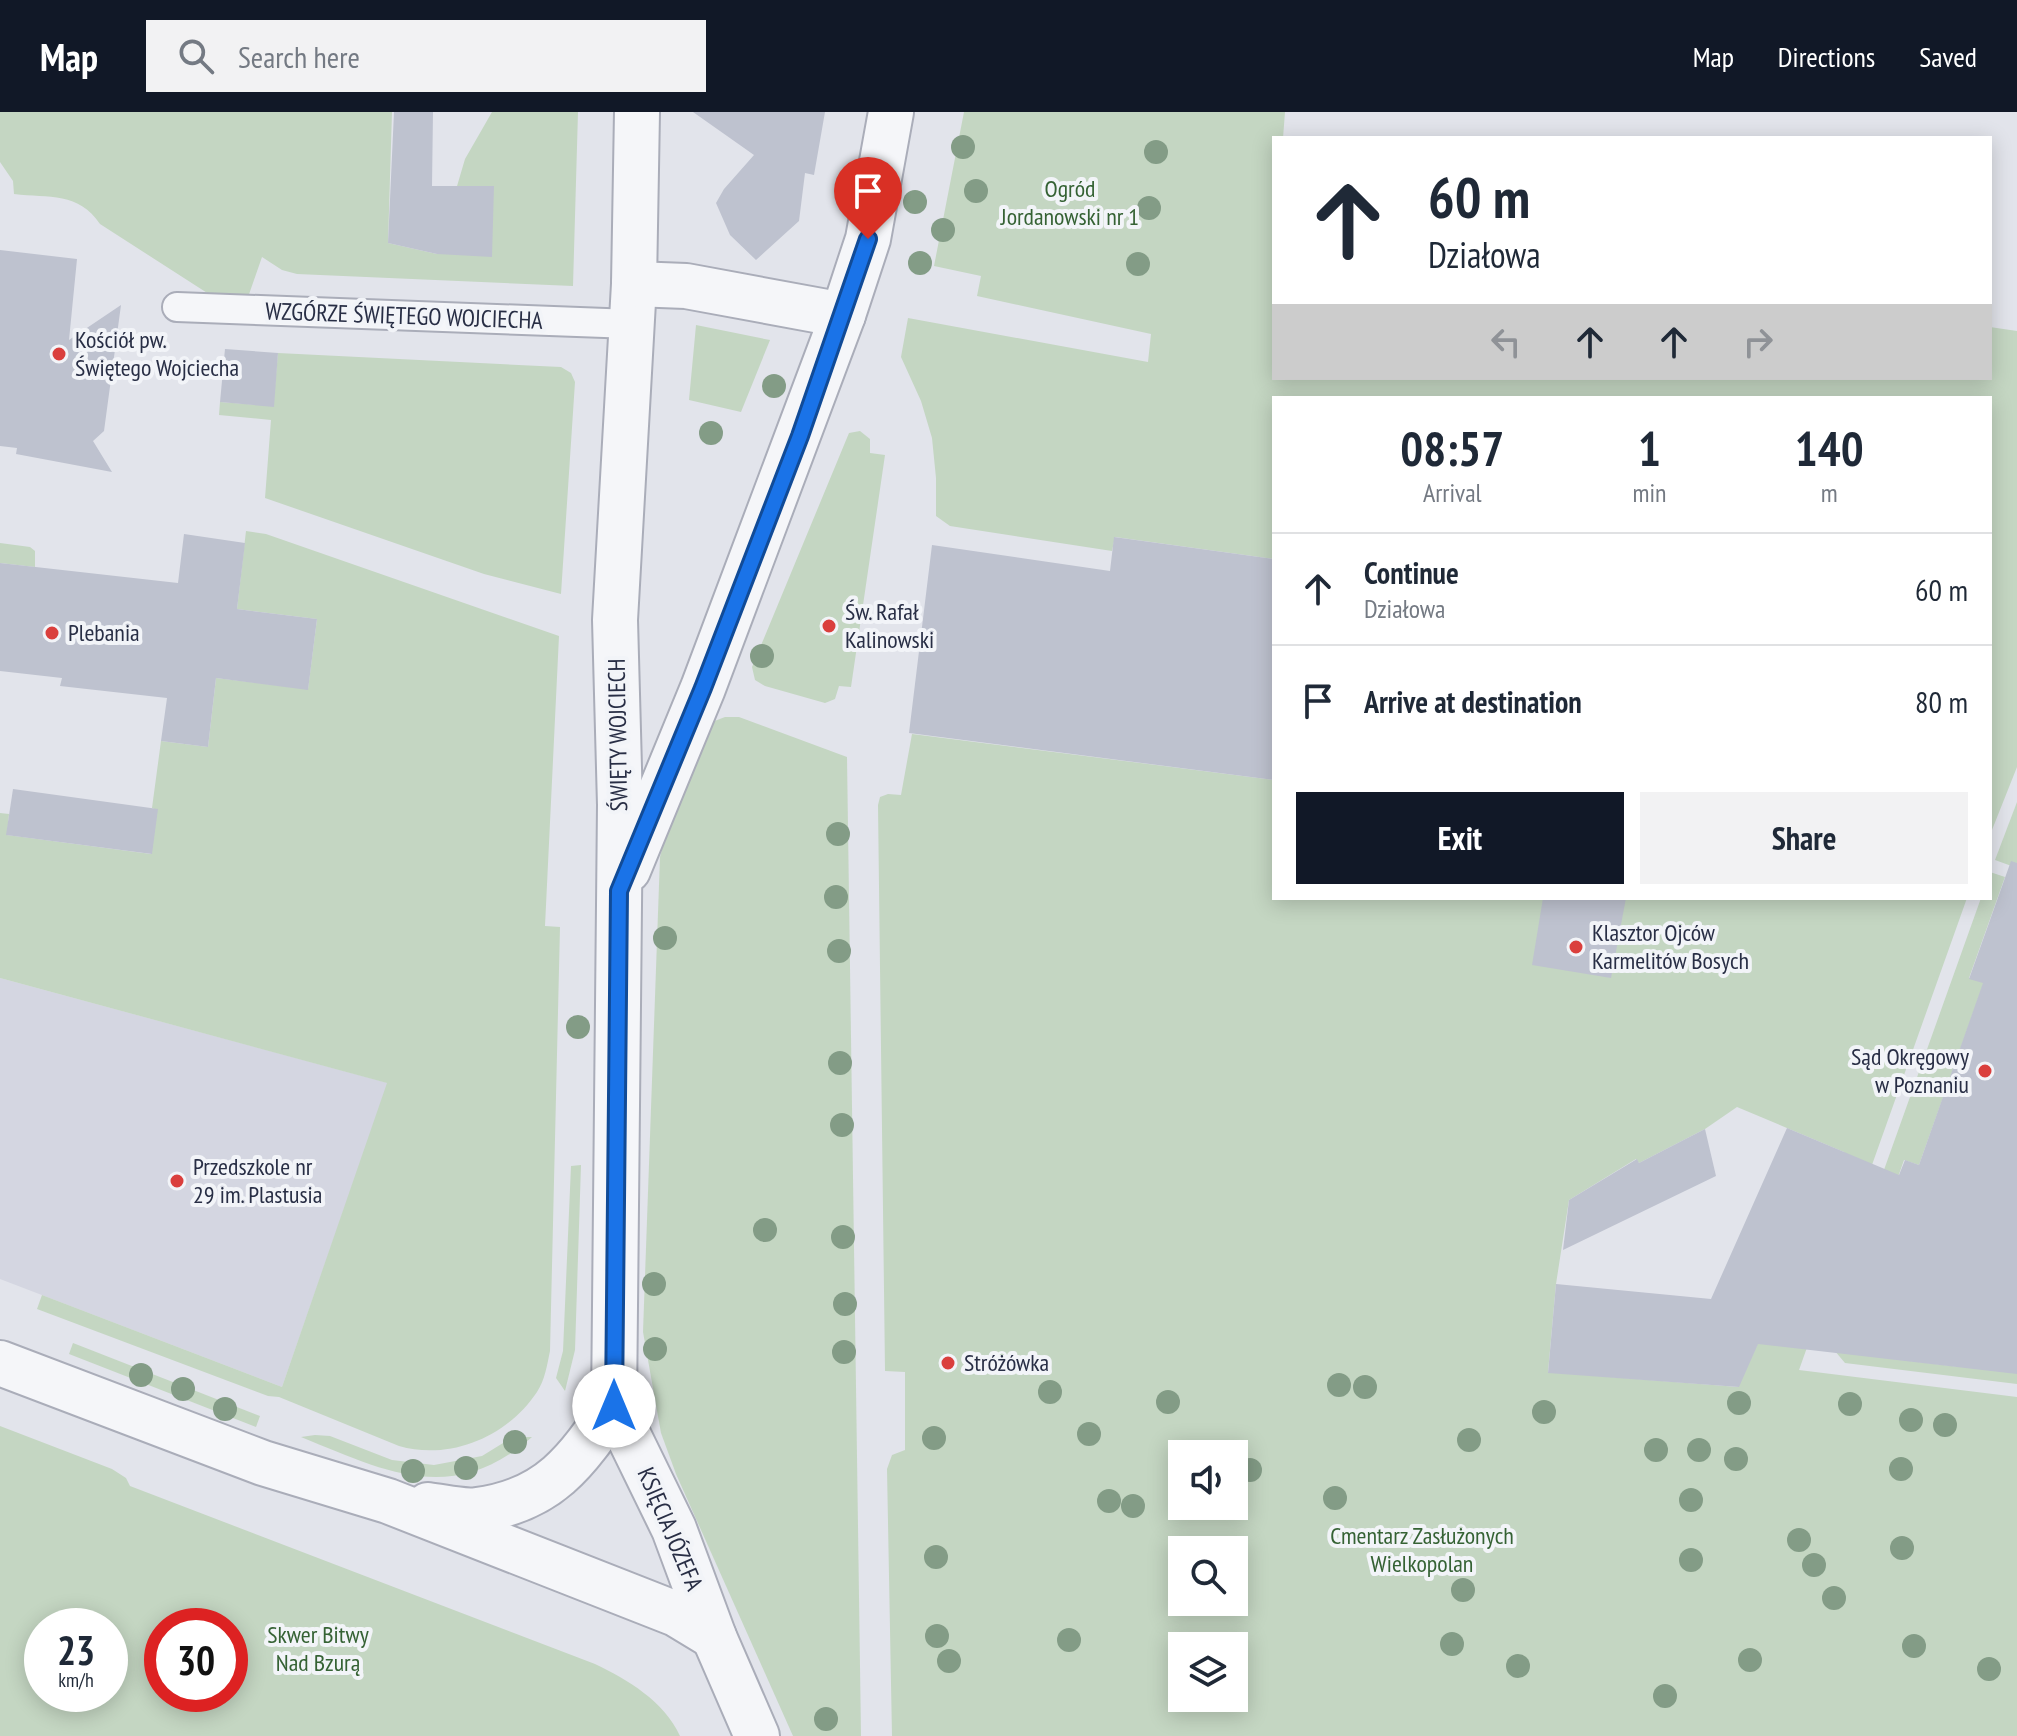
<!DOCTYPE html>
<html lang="en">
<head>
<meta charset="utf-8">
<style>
	body { margin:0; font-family:"PT Sans Narrow",sans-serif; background:#f2f2f3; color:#1f2937; height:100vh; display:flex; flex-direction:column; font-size:30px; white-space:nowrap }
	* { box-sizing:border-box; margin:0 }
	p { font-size:26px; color:#747a83 }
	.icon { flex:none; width:44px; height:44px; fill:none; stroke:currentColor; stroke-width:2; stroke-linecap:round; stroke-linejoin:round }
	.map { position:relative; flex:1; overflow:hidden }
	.sheet { position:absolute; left:1272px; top:284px; width:720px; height:504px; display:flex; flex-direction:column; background:#fff; border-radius:0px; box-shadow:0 4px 20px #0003 }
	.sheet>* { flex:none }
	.hud { position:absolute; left:1272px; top:24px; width:720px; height:244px; border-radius:0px; box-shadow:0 4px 20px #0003; background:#fff; color:#1f2937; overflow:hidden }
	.tools { position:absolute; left:1168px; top:1328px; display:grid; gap:16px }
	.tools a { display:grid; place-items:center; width:80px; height:80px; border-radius:0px; background:#fff; box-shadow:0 4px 20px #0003; font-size:40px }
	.speed { position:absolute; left:24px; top:1496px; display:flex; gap:16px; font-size:40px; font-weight:700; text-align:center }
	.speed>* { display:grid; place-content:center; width:104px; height:104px; border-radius:50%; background:#fff; box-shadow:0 4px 20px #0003; line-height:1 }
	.speed small { font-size:20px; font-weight:400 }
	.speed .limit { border:12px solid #d22; background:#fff; color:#111 }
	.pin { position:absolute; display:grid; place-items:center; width:68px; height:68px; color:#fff; margin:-82px -34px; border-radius:50% 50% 50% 0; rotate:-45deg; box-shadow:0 0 8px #0007 }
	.pin .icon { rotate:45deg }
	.me { position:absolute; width:88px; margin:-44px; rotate:0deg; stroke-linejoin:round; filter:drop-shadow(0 0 6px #0008) }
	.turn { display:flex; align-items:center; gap:28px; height:168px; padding:0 24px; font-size:36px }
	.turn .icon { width:104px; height:104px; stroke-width:2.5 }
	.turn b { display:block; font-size:56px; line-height:68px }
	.lanes { display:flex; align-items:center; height:76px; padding:0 24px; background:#0003; justify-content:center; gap:40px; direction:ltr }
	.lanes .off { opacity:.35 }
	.eta { display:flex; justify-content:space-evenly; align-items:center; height:136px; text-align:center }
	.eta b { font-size:48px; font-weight:700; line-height:56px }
	.button { display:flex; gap:16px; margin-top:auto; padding:16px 24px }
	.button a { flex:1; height:92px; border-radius:0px; background:#111827; color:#fff; font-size:32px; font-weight:700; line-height:92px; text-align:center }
	.button a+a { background:#f2f2f3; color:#1f2937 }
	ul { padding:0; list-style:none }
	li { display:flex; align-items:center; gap:24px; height:112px; padding:0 24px; border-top:2px solid #e0e1e3 }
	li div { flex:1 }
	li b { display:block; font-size:30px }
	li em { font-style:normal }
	header { display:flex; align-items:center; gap:48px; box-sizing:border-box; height:112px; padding:0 40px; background:#111827; color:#fff }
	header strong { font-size:38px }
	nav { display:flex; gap:44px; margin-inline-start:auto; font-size:28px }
	.search { width:560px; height:72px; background:#f2f2f3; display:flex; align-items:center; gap:20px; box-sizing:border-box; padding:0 28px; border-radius:0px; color:#747a83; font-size:30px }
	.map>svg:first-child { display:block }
</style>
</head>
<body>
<header>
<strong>Map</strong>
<div class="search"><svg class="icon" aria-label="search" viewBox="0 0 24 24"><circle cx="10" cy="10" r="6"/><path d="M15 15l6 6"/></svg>Search here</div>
<nav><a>Map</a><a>Directions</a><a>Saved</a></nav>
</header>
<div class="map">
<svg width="2017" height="1624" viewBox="0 0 2017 1624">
	<rect width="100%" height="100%" fill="#e2e4eb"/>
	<polygon fill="#d4d6e1" points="0,866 388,971 282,1275 0,1167"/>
	<g fill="#c4d6c2" fill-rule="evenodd">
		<path d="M0,0h392l-4,131 49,11 28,-95 27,-47h86l-5,174 -276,-12 -15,-4 -20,-13 -15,43 -32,-2 -115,-74c-21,-32 -51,-26 -86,-30l-1,-13 -13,-19z"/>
		<polygon points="964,0 1285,0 1283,26 1274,26 1274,266 1990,266 1990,215 2017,219 2017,655 1990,723 1990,286 1274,286 1274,447 1115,425 1112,439 950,414 936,404 936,366 932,326 921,289 901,245 908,206 1148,250 1151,222 977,184 981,164 934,154"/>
		<polygon points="696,213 770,228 741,300 689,288"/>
		<polygon points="278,241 561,255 571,261 575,270 561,482 484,462 265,386 271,308 219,303 220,290 273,294"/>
		<polygon points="860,319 870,327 870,341 885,343 851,575 839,574 835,587 825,591 765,574 755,568 752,555 849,321"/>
		<path d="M246,419l20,3 293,102 -14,290 15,1 -10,424c-3,14 -5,29 -13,41 -29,44 -87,69 -138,54l-120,-49 -11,-1 -231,-87 5,-14 240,92 105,-304 -387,-105v-165l9,1 -2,21 144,19 6,-44 -5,-2 9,-67 47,6 8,-69 92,11 9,-70 -80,-10z"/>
		<polygon points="0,431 30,435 35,439 35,455 0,451"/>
		<polygon points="725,605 739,605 847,645 861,1624 793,1624 676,1362 661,1321 643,1220 660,745 677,679 712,610"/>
		<path d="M912,622l362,46v118h693l-168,472 218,27v339h-1125l-5,-267 5,-14 13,-5v-78l-20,-1 -7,-566 2,-8 8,-3 13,1zM1737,995l107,45 -106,235 -190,-15 8,-88 13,-84 67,-41 3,4 66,-34zM1182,1342h52v52h-52zM1182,1438h52v52h-52zM1182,1534h52v52h-52z"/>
		<polygon points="2017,690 2017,756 1995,748"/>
		<polygon points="1990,760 2005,765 1969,866 1984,870 1919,1053 1904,1048 1836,1240 1960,1255 2017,1245 2017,1272 1845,1251 1824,1226 1981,786 1990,786"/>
		<polygon points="581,1053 575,1238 565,1279 556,1266 563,1239 571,1054"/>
		<polygon points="73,1231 260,1304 256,1315 69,1242"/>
		<path d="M0,1314l112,43 14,9 4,8 465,178c33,16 69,37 85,72h-680zM42,1514h68v68h-68zM162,1514h68v68h-68z"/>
		<path d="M315,1323l15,1 62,24 42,5 48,-9 31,-19h19c-80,70 -147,34 -231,0z"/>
	</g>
	<g fill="#bec2cf">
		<polygon points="394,0 433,0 432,74 494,74 492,145 437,142 388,131"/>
		<polygon points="693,0 825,0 814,63 805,61 799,109 756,148 730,123 716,91 724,77 754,43"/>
		<polygon points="0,138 77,147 69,228 121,193 104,319 93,329 112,360 16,342 17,336 0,334"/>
		<polygon points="225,237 278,241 274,295 220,290"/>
		<polygon points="184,422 245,431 237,497 317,507 308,578 216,566 208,635 161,629 167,586 60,574 62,566 0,559 0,451 178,471"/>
		<polygon points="1114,425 1274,447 1274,668 909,621 932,433 1110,459"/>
		<polygon points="13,677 158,697 152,742 6,723"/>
		<polygon points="2011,749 2017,751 2017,1262 1758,1232 1739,1275 1548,1261 1556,1172 1711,1187 1787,1016 1899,1063 1905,1048 1919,1053 1983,871 1969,867"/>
		<polygon points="1543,786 1626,786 1611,866 1532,853"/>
		<polygon points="1705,1017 1716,1064 1563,1138 1569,1088 1637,1047 1639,1051"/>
	</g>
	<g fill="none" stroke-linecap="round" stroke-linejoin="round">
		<defs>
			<polyline id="lane" points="177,195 632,212"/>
			<g id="street">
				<polyline points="637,0 634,172 615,508 620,693 614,1294 674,1417 714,1525 757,1624"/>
				<polyline points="634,172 686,174 843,203"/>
				<polyline points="628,758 703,576 843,203 868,127 891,0"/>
				<polyline points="0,1251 263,1351 388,1389 676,1502 714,1525"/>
				<path d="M428,1393c16,2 34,7 49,5 72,-9 100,-49 137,-104"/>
			</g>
		</defs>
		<use href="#lane" stroke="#aaadb9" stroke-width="32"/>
		<use href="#street" stroke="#aaadb9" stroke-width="48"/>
		<use href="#lane" stroke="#f5f6f9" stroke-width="28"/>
		<use href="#street" stroke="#f5f6f9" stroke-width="44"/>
	</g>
	<g fill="#839c86">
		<circle cx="963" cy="35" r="12"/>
		<circle cx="1156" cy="40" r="12"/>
		<circle cx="976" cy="79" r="12"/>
		<circle cx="915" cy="90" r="12"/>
		<circle cx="1149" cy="96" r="12"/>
		<circle cx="943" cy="118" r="12"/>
		<circle cx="920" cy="151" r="12"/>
		<circle cx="1138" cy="152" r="12"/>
		<circle cx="774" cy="274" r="12"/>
		<circle cx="711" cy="321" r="12"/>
		<circle cx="762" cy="544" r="12"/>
		<circle cx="838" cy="722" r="12"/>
		<circle cx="836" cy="785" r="12"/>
		<circle cx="665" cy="826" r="12"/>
		<circle cx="839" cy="839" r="12"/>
		<circle cx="578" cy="915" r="12"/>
		<circle cx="840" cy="951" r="12"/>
		<circle cx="842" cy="1013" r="12"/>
		<circle cx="765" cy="1118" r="12"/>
		<circle cx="843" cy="1125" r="12"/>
		<circle cx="654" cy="1172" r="12"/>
		<circle cx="845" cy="1192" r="12"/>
		<circle cx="655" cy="1237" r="12"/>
		<circle cx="844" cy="1240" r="12"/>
		<circle cx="141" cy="1263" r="12"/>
		<circle cx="1339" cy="1273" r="12"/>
		<circle cx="1365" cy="1275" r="12"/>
		<circle cx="183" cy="1277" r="12"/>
		<circle cx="1050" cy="1280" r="12"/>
		<circle cx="1168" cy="1290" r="12"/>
		<circle cx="1739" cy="1291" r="12"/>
		<circle cx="1850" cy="1292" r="12"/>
		<circle cx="225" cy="1297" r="12"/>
		<circle cx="1544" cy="1300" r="12"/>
		<circle cx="1911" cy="1308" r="12"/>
		<circle cx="1945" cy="1313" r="12"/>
		<circle cx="1089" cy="1322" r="12"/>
		<circle cx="934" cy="1326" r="12"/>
		<circle cx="1469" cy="1328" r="12"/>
		<circle cx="515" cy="1330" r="12"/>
		<circle cx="1656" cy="1338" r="12"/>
		<circle cx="1699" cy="1338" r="12"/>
		<circle cx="1736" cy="1347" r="12"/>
		<circle cx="466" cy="1356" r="12"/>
		<circle cx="1901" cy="1357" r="12"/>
		<circle cx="1250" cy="1358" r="12"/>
		<circle cx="413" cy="1359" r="12"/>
		<circle cx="1335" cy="1386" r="12"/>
		<circle cx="1691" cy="1388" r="12"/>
		<circle cx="1109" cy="1389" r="12"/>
		<circle cx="1133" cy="1394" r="12"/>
		<circle cx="1799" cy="1428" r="12"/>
		<circle cx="1902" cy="1436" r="12"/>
		<circle cx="936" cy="1445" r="12"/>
		<circle cx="1691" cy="1448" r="12"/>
		<circle cx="1814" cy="1453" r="12"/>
		<circle cx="1463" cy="1478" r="12"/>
		<circle cx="1834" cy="1486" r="12"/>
		<circle cx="937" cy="1524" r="12"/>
		<circle cx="1069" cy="1528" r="12"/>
		<circle cx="1452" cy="1532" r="12"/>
		<circle cx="1914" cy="1534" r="12"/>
		<circle cx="1750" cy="1548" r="12"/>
		<circle cx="949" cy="1549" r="12"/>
		<circle cx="1518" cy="1554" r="12"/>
		<circle cx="1989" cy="1557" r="12"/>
		<circle cx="1665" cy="1584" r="12"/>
		<circle cx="826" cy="1607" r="12"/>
	</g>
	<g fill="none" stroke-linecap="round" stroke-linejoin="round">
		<defs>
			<polyline id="route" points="614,1294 619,779 703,576 800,324 868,127"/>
		</defs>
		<use href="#route" stroke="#114b97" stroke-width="20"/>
		<use href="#route" stroke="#1a73e8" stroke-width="14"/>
	</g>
	<g fill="#da3f3d" stroke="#f2f4f8" stroke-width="3">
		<circle cx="59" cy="242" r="8"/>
		<circle cx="829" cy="514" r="8"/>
		<circle cx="52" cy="521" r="8"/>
		<circle cx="1576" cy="835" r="8"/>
		<circle cx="1985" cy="959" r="8"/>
		<circle cx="177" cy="1069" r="8"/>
		<circle cx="948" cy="1251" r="8"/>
	</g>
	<g text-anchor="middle" stroke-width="8" stroke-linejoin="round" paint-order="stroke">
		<g font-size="24" fill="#356234" stroke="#f2f4f8">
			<text x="1070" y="85">Ogród<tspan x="1070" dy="28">Jordanowski nr 1</tspan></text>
			<text x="1422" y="1432">Cmentarz Zasłużonych<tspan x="1422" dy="28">Wielkopolan</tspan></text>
			<text x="318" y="1531">Skwer Bitwy<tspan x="318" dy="28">Nad Bzurą</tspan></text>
		</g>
		<g font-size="24" fill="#282e45" stroke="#f2f4f8">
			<text transform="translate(404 204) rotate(2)" y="8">WZGÓRZE ŚWIĘTEGO WOJCIECHA</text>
			<text transform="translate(618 623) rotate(-91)" y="8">ŚWIĘTY WOJCIECH</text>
			<text transform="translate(670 1417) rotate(67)" y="8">KSIĘCIA JÓZEFA</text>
		</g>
		<g font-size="24" fill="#282e45" stroke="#f2f4f8" text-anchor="start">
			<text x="75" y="236">Kościół pw.<tspan x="75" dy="28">Świętego Wojciecha</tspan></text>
			<text x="845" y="508">Św. Rafał<tspan x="845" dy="28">Kalinowski</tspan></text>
			<text x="68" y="529">Plebania</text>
			<text x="1592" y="829">Klasztor Ojców<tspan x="1592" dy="28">Karmelitów Bosych</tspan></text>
			<text x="1969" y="953" text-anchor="end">Sąd Okręgowy<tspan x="1969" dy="28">w Poznaniu</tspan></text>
			<text x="193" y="1063">Przedszkole nr<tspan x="193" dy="28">29 im. Plastusia</tspan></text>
			<text x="964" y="1259">Stróżówka</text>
		</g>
	</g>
</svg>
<div class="tools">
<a><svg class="icon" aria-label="sound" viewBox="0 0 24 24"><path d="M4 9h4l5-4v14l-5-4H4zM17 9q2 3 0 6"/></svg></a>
<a><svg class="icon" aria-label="search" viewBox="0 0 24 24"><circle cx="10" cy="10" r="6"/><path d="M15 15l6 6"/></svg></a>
<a><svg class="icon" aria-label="layers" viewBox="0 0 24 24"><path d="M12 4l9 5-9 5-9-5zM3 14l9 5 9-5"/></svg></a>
</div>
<div class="speed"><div>23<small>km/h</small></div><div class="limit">30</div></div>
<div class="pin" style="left:868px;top:127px;background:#d93025"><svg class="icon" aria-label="arrive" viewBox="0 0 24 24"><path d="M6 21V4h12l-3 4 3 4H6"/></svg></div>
<svg class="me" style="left:614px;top:1294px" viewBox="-20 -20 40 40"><circle r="19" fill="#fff"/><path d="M0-13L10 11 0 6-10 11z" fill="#1a73e8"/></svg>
<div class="hud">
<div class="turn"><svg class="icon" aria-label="ahead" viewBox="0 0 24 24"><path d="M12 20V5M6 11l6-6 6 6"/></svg><div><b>60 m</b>Działowa</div></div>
<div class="lanes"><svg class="icon off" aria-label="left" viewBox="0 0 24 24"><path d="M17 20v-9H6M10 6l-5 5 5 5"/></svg><svg class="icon" aria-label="ahead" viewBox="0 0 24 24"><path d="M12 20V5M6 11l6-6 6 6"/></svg><svg class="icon" aria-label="ahead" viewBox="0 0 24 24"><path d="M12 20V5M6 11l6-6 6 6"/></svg><svg class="icon off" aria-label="right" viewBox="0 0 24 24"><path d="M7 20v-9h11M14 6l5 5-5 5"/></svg></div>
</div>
<section class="sheet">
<div class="eta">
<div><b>08:57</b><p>Arrival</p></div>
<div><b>1</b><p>min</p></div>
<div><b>140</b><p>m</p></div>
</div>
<ul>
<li><svg class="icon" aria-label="ahead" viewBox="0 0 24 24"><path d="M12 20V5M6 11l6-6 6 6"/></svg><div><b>Continue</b><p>Działowa</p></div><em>60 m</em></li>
<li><svg class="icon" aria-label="arrive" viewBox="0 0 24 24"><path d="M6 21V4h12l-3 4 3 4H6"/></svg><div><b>Arrive at destination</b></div><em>80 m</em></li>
</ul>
<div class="button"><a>Exit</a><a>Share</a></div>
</section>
</div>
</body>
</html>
